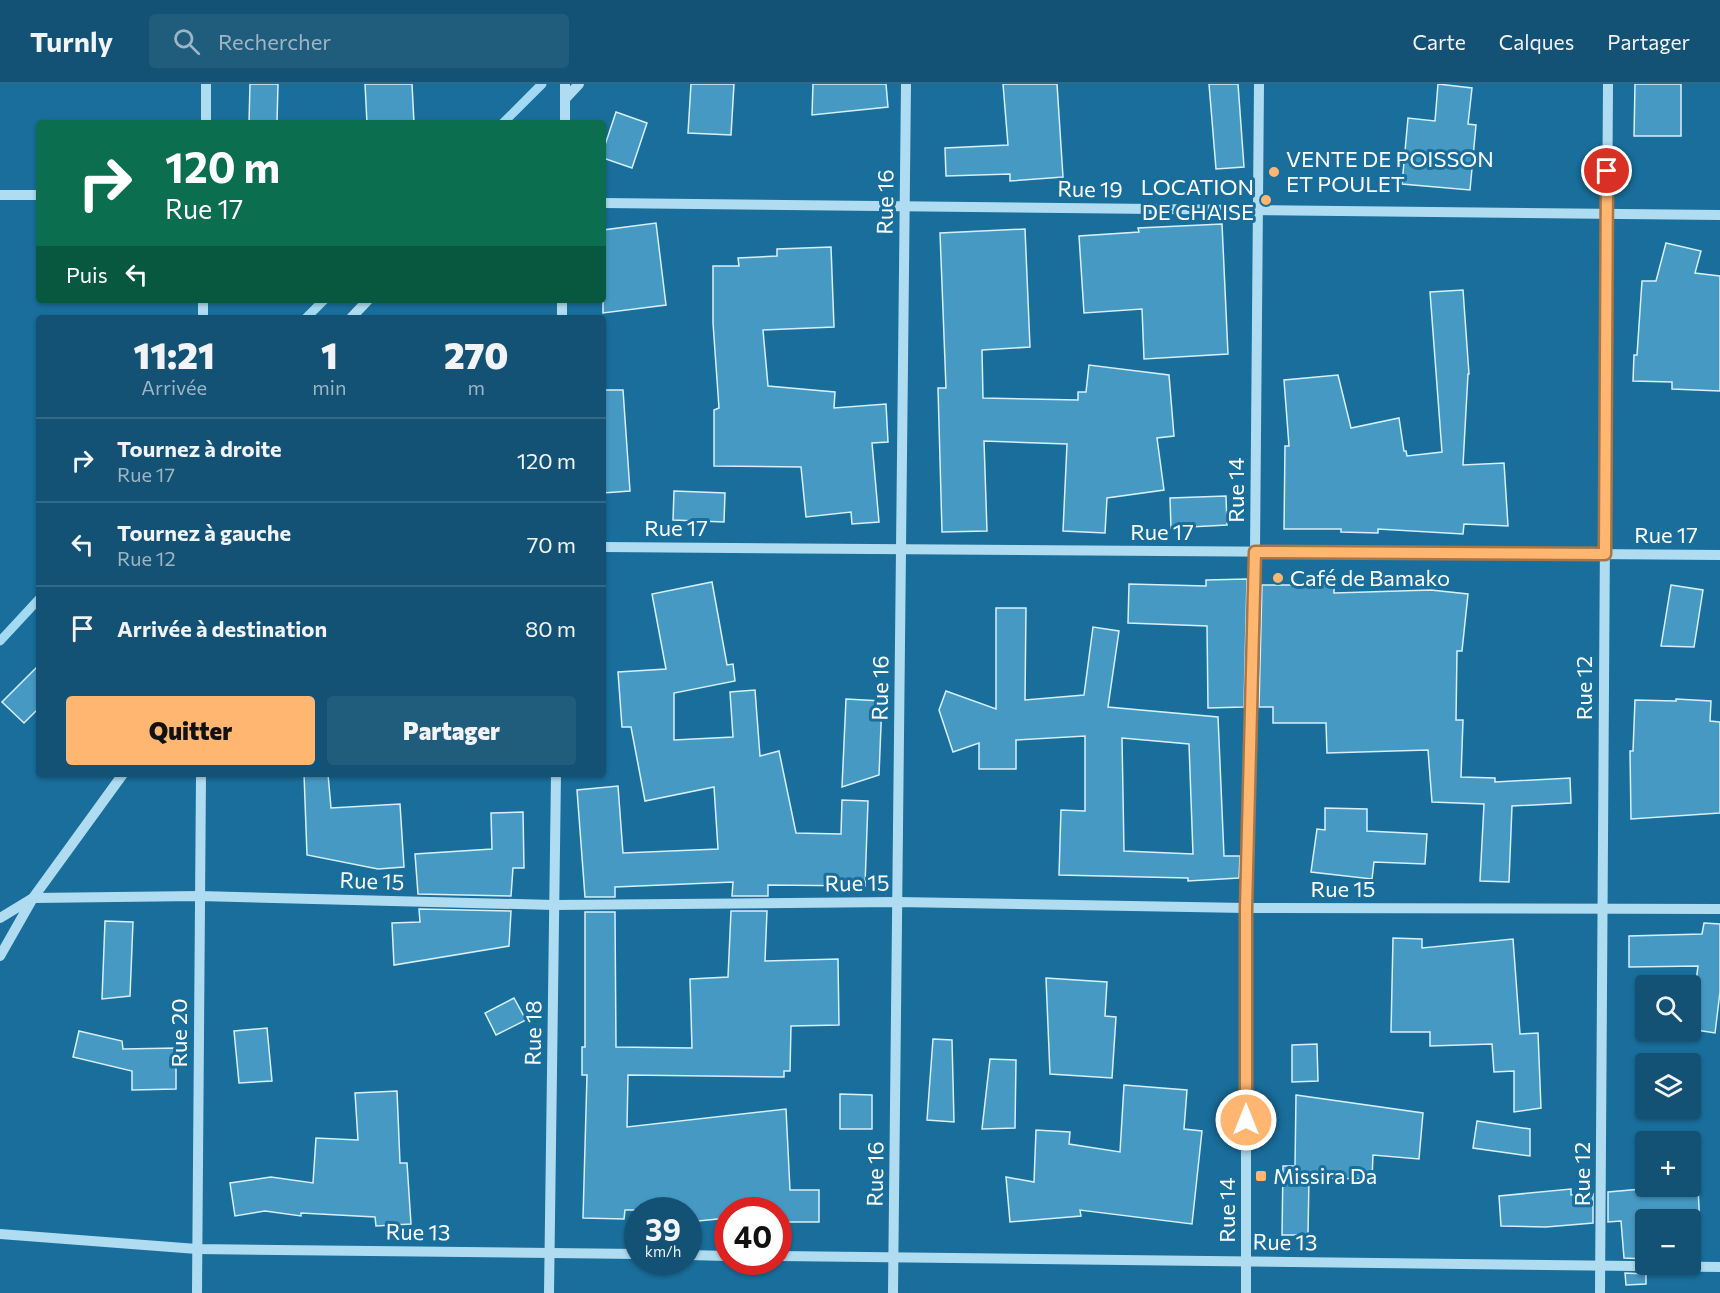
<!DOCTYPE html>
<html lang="fr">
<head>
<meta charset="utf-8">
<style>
	body { margin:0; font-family:Commissioner,sans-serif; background:#205c7c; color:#f1f3f6; height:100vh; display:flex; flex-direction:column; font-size:22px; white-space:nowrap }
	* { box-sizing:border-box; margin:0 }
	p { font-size:20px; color:#9db6c5 }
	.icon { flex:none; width:33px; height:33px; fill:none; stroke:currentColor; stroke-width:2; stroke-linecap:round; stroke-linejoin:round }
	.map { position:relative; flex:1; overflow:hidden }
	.side { position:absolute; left:36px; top:231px; width:570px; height:462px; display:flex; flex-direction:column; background:#135274; border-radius:6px; box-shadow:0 2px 4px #0004 }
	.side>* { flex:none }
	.hud { position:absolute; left:36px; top:36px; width:570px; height:183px; border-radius:6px; box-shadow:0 2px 4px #0004; background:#0b6e4f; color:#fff; overflow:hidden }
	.controls { position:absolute; left:1635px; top:891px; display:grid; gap:12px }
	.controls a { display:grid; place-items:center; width:66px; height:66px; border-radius:6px; background:#135274; box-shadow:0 2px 4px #0004; font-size:30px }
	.speed { position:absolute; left:624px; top:1113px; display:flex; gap:12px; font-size:30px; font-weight:700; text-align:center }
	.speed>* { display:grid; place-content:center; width:78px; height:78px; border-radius:50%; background:#135274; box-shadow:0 2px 4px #0004; line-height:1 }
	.speed small { font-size:15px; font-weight:400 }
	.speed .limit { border:9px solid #d22; background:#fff; color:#111 }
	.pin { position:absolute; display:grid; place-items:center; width:51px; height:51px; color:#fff; margin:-26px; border:3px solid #fff; border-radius:50%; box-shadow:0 2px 6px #0007 }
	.me { position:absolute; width:66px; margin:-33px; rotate:0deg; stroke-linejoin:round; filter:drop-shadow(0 0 4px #0008) }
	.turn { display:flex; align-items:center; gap:21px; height:126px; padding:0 30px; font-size:27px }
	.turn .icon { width:78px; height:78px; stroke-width:2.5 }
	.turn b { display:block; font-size:42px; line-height:51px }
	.then { display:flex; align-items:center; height:57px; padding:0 30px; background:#0003; gap:12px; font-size:22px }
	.eta { display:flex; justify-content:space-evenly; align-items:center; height:102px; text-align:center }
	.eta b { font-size:36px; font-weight:800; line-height:42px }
	.action { display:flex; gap:12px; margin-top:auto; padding:12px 30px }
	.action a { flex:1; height:69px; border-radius:6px; background:#ffb670; color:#111; font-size:24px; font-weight:800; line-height:69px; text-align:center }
	.action a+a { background:#205c7c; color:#f1f3f6 }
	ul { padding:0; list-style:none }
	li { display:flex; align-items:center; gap:18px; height:84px; padding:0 30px; border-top:2px solid #326986 }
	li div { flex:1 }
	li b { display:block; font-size:22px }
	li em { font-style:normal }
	header { display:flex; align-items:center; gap:36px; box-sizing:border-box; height:84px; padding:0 30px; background:#135274; border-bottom:2px solid #326986 }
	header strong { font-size:28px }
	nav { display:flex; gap:33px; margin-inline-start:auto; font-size:21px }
	.search { width:420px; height:54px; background:#205c7c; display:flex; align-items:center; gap:15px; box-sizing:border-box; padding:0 21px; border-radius:6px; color:#9db6c5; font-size:22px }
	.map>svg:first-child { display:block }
</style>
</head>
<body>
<header>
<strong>Turnly</strong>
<div class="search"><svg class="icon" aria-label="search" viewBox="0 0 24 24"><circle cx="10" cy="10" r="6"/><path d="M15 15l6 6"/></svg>Rechercher</div>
<nav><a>Carte</a><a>Calques</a><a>Partager</a></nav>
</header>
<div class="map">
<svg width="1720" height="1209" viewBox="0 0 1720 1209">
	<rect width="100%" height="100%" fill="#196e9b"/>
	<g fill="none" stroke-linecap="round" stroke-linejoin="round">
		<g stroke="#a3daf3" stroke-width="9">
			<polyline points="503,39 542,0"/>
			<polyline points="306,234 324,216"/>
			<polyline points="0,557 39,515"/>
		</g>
	</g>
	<g fill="#4699c3" stroke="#d7f0fc" stroke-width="1.5" fill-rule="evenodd">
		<polygon points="250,0 278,0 277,39 249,39"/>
		<polygon points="365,0 412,0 414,39 367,39"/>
		<polygon points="691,0 734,0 731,51 688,49"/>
		<polygon points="813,0 886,0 888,23 812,31"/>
		<polygon points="1003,0 1057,0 1063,93 1010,97 1010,90 946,92 945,64 1008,61"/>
		<polygon points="1209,0 1238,0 1244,83 1216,85"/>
		<polygon points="1438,0 1472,4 1468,40 1476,41 1470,106 1402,100 1408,34 1435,37"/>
		<polygon points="1635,0 1681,0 1681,52 1634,52"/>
		<polygon points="616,28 647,39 632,84 603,74 603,67"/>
		<polygon points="656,139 666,221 603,229 603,146"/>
		<polygon points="1222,140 1228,270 1144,275 1142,225 1084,229 1079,152 1139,148 1138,144"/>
		<polygon points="1025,145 1030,263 982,266 983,314 1078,316 1078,308 1086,308 1089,281 1169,291 1174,352 1157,354 1164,406 1107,414 1105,449 1063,447 1067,360 984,357 987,447 942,448 938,304 946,304 940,149"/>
		<polygon points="1666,159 1701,167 1695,189 1720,192 1720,307 1672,305 1672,298 1633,297 1634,271 1637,271 1642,197 1656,197"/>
		<polygon points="831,163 834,243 763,246 768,302 835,308 834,324 886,320 888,358 872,359 879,438 852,440 851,428 806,433 801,383 714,382 714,326 719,324 713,239 713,182 739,182 738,174 777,172 777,165"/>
		<polygon points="1463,206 1469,290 1468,290 1463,381 1504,379 1508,442 1464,440 1463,450 1378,445 1378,449 1341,448 1341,445 1284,445 1285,362 1289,362 1284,296 1338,291 1351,344 1399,334 1404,367 1406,367 1407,372 1442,368 1430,208"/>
		<polygon points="603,306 623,306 630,407 603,409"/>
		<polygon points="674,407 725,409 724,438 673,436"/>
		<polygon points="1226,412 1227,441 1171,444 1170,414"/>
		<polygon points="1247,495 1244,623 1208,624 1207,542 1128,539 1129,500 1206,502 1206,496"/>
		<polygon points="712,498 727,581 733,580 735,597 674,609 674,656 733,653 730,608 755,606 760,672 779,667 796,749 841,750 842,716 868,717 865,802 768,801 768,812 732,812 733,798 615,803 615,813 585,813 577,706 618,702 623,769 718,765 714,703 645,717 631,643 622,643 618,588 666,585 652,510"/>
		<polygon points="1262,501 1334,501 1334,509 1431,506 1468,510 1462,567 1457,567 1456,636 1463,636 1461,693 1495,694 1495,698 1570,694 1571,719 1512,722 1509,798 1480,797 1484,720 1432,718 1428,666 1327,669 1326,639 1273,639 1273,623 1259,623"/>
		<polygon points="1671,501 1703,506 1694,563 1661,562"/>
		<path d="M996,524h30l-1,92 59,-5 9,-68 26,4 -11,76 110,10 6,139h16l-1,22 -51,3v-3l-129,-3 2,-65 24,1v-75l-69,4v29h-37v-26l-26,9 -14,-42 7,-19 50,18zM1122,654l67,6 4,110 -69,-3z"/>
		<polygon points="39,581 39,624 24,639 2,618"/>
		<polygon points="846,615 882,617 879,691 842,703"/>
		<polygon points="1676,615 1711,617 1710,637 1720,638 1720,729 1631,735 1630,667 1633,667 1635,616 1676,617"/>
		<polygon points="304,690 328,690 331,724 400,720 404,783 378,785 307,771"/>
		<polygon points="1325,724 1367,725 1367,747 1427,750 1425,780 1374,778 1372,795 1311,788 1317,745 1325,746"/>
		<polygon points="523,728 524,784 513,784 511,812 418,810 415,770 492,765 491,729"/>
		<polygon points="419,825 511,827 509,862 394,881 392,839 420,838"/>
		<polygon points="731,827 767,827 765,877 838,875 839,941 791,942 790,987 784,987 784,993 628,991 627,1043 786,1025 790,1106 819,1106 819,1138 778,1138 778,1126 728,1126 728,1134 688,1138 688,1126 625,1126 624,1135 583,1134 587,991 582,991 582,963 585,963 585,828 615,828 616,963 692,964 690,895 728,893"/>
		<polygon points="105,837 133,838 130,912 102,915"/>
		<polygon points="1704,839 1720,840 1720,908 1715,949 1690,945 1698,882 1629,883 1629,852 1702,850"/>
		<polygon points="1393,854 1422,855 1422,864 1513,855 1520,950 1538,949 1541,1024 1514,1028 1514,987 1494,988 1492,960 1430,962 1430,948 1391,948"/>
		<polygon points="1046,894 1107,898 1105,932 1116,933 1112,994 1050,990"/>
		<polygon points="514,914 526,936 496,951 485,929"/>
		<polygon points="267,944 272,997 239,999 234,947"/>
		<polygon points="79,947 122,957 123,965 176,964 176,1005 132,1006 132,987 73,973"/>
		<polygon points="933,955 952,956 954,1038 927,1036"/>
		<polygon points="1317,960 1318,997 1292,998 1292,961"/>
		<polygon points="990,975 1016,976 1015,1044 982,1045"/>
		<polygon points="1124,1001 1187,1006 1184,1045 1202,1047 1192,1140 1080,1126 1081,1132 1010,1138 1006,1093 1034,1098 1036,1046 1070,1048 1069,1060 1120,1068"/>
		<polygon points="397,1007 400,1079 407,1079 411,1140 376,1142 375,1133 301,1129 301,1132 265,1127 235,1132 230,1099 271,1093 313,1099 316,1054 358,1056 355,1009"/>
		<polygon points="840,1010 872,1011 872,1045 840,1045"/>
		<polygon points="1296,1011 1423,1029 1419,1075 1373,1071 1372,1095 1309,1094 1308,1151 1282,1151 1283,1082 1295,1082"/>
		<polygon points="1477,1037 1530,1045 1530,1072 1473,1064"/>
		<polygon points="1676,1102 1698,1102 1700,1145 1690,1146 1690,1136 1646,1136 1646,1175 1624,1174 1621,1137 1608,1138 1608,1108"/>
		<polygon points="1571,1105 1571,1111 1593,1110 1593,1139 1546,1143 1501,1142 1499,1112"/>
		<polygon points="1625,1189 1646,1190 1646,1200 1626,1201"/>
	</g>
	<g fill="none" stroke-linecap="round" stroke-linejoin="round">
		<g stroke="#b0dcf1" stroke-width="10">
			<polyline points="565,15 579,0"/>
			<polyline points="206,39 206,0"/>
			<polyline points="565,39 565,0"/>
			<polyline points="0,111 39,111"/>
			<polyline points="603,119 1720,131"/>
			<polyline points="203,234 203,216"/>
			<polyline points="351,234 368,216"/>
			<polyline points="562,234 562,216"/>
			<polyline points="603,463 1720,471"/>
			<polyline points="0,834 33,814 199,812 554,821 897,818 1246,824 1720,825"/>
			<polyline points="0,872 33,814 123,690"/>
			<polyline points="0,1150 197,1165 638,1170"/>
			<polyline points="688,1171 728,1172"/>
			<polyline points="778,1172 1720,1183"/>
			<polyline points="197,1209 201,690"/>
			<polyline points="549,1209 556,690"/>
			<polyline points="893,1209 906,0"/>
			<polyline points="1246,1209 1246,824 1255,468 1259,0"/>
			<polyline points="1600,1209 1608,0"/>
		</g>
	</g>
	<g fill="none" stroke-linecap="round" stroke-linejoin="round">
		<defs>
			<polyline id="route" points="1246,1036 1246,824 1255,468 1605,470 1607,87"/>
		</defs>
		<use href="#route" stroke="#a67649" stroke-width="15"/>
		<use href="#route" stroke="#ffb670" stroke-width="10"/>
	</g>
	<g fill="#ffb670" stroke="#196e9b" stroke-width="2">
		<circle cx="1274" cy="88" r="6"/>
		<circle cx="1266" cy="116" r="6"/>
		<circle cx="1278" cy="494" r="6"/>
		<rect x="1255" y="1086" width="12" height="12" rx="3"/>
	</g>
	<g text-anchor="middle" stroke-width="6" stroke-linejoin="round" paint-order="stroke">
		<g font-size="22" fill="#fff" stroke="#196e9b" text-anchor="start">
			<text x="1286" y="83">VENTE DE POISSON<tspan x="1286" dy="25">ET POULET</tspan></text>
			<text x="1254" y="111" text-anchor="end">LOCATION<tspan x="1254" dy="25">DE CHAISE</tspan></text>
			<text x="1290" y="502">Café de Bamako</text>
			<text x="1273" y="1100">Missira Da</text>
		</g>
		<g font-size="22" fill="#fff" stroke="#196e9b">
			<text transform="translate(1090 105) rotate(1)" y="8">Rue 19</text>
			<text transform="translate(885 118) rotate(-89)" y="8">Rue 16</text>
			<text transform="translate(1236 406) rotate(-90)" y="8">Rue 14</text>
			<text x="676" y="452">Rue 17</text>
			<text x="1162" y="456">Rue 17</text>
			<text x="1666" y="459">Rue 17</text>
			<text transform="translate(880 604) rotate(-89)" y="8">Rue 16</text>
			<text transform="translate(1584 604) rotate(-90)" y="8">Rue 12</text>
			<text transform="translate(372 797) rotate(2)" y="8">Rue 15</text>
			<text transform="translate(857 799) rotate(-1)" y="8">Rue 15</text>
			<text x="1343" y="813">Rue 15</text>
			<text transform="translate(179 949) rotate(-90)" y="8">Rue 20</text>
			<text transform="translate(533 949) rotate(-89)" y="8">Rue 18</text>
			<text transform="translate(875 1090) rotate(-89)" y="8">Rue 16</text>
			<text transform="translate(1582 1090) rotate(-90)" y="8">Rue 12</text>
			<text transform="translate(1227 1126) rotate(-90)" y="8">Rue 14</text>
			<text transform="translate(418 1148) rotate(1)" y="8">Rue 13</text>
			<text transform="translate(1285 1158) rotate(1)" y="8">Rue 13</text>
		</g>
	</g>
</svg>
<div class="controls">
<a><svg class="icon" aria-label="search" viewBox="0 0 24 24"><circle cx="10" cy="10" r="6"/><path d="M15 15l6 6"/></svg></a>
<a><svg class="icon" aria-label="layers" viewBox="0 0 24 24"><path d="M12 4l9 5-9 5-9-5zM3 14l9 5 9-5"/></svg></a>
<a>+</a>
<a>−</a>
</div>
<div class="speed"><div>39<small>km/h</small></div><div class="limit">40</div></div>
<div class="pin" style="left:1607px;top:87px;background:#d93025"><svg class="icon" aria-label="arrive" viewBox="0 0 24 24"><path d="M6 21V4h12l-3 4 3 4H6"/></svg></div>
<svg class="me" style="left:1246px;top:1036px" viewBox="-20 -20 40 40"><circle r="17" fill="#ffb670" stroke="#fff" stroke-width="3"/><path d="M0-11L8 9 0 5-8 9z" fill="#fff"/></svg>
<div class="hud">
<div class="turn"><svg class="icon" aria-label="right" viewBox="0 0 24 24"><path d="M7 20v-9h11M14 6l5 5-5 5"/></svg><div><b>120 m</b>Rue 17</div></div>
<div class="then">Puis<svg class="icon" aria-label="left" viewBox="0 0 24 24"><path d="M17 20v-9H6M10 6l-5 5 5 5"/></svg></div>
</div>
<section class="side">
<div class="eta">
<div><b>11:21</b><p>Arrivée</p></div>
<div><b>1</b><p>min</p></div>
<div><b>270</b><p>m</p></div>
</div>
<ul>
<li><svg class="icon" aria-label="right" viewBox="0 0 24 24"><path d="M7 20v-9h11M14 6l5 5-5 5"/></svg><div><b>Tournez à droite</b><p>Rue 17</p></div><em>120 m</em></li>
<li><svg class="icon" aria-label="left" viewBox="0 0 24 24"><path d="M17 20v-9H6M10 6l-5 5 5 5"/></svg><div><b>Tournez à gauche</b><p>Rue 12</p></div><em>70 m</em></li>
<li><svg class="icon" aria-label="arrive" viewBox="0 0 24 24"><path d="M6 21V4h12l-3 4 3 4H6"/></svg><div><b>Arrivée à destination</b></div><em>80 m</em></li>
</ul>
<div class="action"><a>Quitter</a><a>Partager</a></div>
</section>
</div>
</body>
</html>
